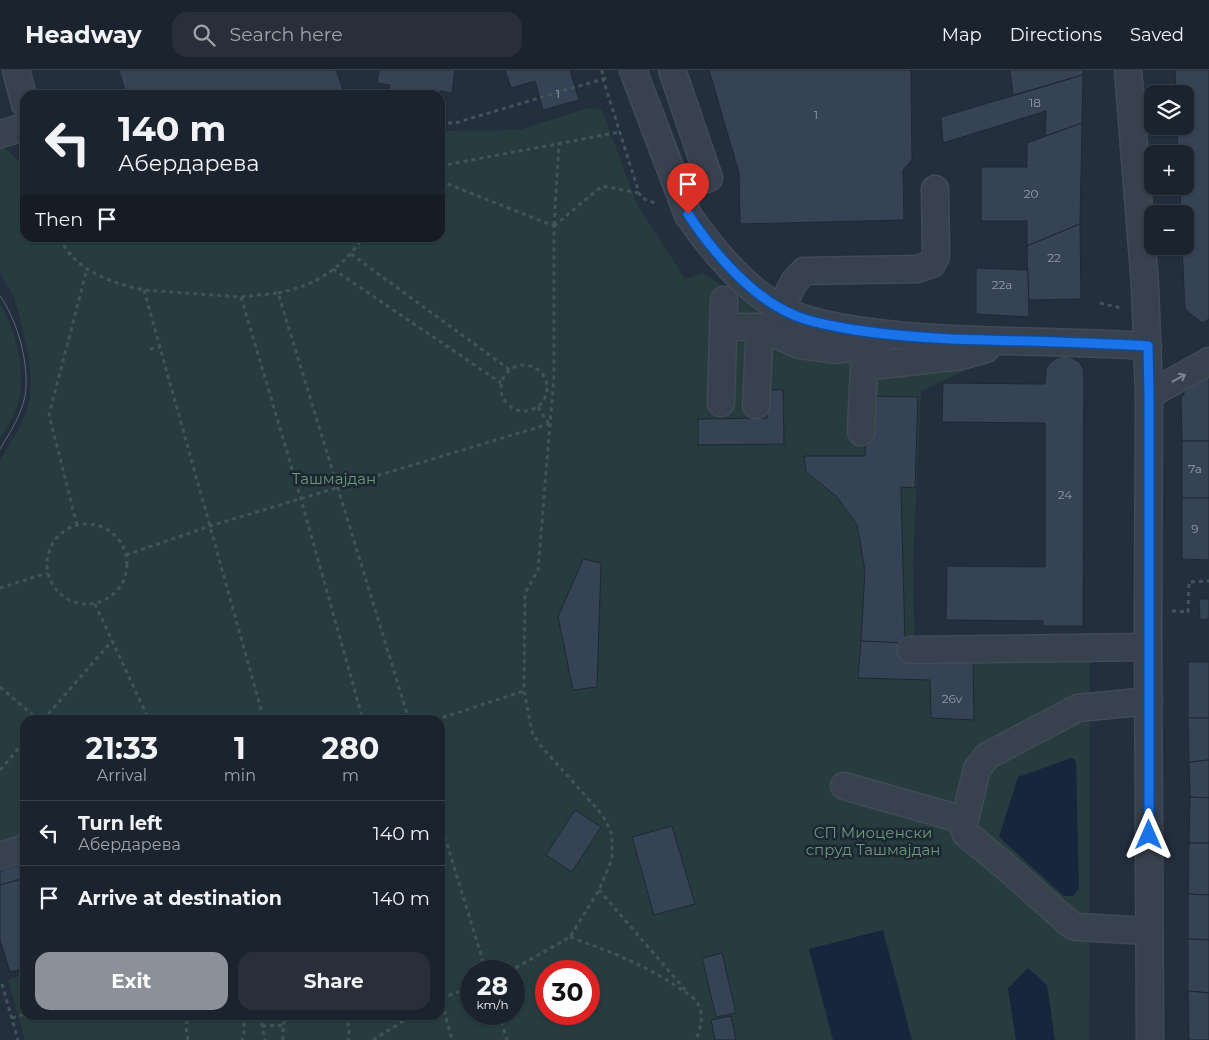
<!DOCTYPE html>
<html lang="en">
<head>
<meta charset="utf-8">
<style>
	body { margin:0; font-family:Montserrat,sans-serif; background:#282f3a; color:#f1f3f6; height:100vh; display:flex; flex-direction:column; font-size:19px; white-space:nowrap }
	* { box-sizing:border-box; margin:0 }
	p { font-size:16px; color:#a0a4aa }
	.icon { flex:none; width:28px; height:28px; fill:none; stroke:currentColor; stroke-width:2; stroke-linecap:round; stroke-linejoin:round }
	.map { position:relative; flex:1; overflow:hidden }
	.side { position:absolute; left:20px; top:645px; width:425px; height:305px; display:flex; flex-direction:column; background:#1b232e; border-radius:15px; box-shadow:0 1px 4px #0004,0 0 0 1px #39404a }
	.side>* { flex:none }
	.banner { position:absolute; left:20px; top:20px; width:425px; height:152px; border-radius:15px; box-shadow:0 1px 4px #0004,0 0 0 1px #39404a; background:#1b232e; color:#f1f3f6; overflow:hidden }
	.buttons { position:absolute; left:1144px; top:15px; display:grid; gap:10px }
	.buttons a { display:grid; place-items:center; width:50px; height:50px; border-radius:10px; background:#1b232e; box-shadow:0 1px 4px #0004,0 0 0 1px #39404a; font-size:25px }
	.speed { position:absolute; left:460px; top:890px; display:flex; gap:10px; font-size:25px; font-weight:700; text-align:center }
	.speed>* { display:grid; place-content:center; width:65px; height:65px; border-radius:50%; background:#1b232e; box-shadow:0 1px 4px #0004,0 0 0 1px #39404a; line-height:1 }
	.speed small { font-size:12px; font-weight:400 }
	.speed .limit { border:8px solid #d22; background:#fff; color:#111 }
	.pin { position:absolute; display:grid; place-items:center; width:42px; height:42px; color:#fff; margin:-51px -21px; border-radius:50% 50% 50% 0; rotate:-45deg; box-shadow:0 0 5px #0007 }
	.pin .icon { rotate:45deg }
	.me { position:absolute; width:55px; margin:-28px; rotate:0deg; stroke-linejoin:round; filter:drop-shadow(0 0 4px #0008) }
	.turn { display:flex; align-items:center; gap:18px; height:105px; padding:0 15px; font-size:22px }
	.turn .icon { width:65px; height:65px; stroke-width:2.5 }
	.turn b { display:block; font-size:35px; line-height:42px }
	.then { display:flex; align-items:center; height:48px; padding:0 15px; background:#0003; gap:10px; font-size:19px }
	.eta { display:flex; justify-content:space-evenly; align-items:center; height:85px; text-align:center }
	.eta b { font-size:30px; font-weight:700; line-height:35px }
	.action { display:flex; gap:10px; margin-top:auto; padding:10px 15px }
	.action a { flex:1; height:58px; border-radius:15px; background:#8c9099; color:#fff; font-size:20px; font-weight:700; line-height:58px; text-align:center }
	.action a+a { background:#282f3a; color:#f1f3f6 }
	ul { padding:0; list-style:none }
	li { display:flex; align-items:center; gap:15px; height:65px; padding:0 15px; border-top:1px solid #39404a }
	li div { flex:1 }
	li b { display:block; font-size:19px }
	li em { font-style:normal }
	header { display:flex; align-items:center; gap:30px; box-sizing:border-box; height:70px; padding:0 25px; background:#1b232e; border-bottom:1px solid #39404a }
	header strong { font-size:24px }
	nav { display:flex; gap:28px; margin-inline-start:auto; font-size:18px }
	.search { width:350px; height:45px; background:#282f3a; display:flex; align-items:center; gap:12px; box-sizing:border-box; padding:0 18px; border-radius:15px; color:#a0a4aa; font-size:19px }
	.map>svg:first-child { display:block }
</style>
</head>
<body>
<header>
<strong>Headway</strong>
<div class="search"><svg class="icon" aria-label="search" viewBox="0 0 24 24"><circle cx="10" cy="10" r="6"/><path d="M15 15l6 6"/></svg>Search here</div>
<nav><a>Map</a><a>Directions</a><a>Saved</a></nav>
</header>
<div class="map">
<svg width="1209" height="970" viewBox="0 0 1209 970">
	<rect width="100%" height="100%" fill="#242f3e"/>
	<g fill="#263c3f" fill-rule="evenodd">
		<path d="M588,38l14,2 35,94 48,75 18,-6 112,72 173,15 -67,31 -8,173 2,84 175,1 -1,391h-1064l-17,-60 17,-6v41h415v-295h-415v137l-25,7v-404l17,-28 8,-16 5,-18 1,-18 -2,-22 -10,-44 -5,-17 -14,-25v-128l25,22v72h415v-107l79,-1zM471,901h43v43h-43zM546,901h43v43h-43z"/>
		<path d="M0,234c15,25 24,61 20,90 -2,16 -11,31 -20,45z"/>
	</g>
	<g fill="#17263c">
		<polygon points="1071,688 1074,689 1076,692 1079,819 1073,826 1064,826 999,767 1018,707"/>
		<polygon points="883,860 912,970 833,970 809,879"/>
		<polygon points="1028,898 1047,915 1055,970 1016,970 1008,919"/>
	</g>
	<g fill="#364354" stroke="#1f2835">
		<polygon points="119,0 336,0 345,25 126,25"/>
		<polygon points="379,0 455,0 452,23 440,21 439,25 388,24 390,15 377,13"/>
		<polygon points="505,0 570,0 579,30 543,40 535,11 511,18"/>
		<polygon points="709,0 911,0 912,90 903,100 904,150 740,154 739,103"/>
		<polygon points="1010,0 1083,0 1083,5 1013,25"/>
		<polygon points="1175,0 1209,0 1209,249 1202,253 1185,239 1182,176 1185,176 1185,144 1181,144 1180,116 1185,116 1185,84 1178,84 1177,56 1185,56 1185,24 1176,24"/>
		<polygon points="1083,5 1082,53 1045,66 1046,41 943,73 941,47"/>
		<polygon points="1082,53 1080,154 1027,176 1027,151 981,151 981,97 1027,97 1027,73"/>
		<polygon points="1080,154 1081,229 1028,230 1027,176"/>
		<polygon points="976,198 1028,200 1029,247 976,244"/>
		<polygon points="1065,286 1072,288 1079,292 1083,298 1084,306 1083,556 1043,556 1043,551 946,550 947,496 1045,497 1045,353 942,352 943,313 1045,314 1046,298 1051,292 1057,288"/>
		<polygon points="1209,305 1209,371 1182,371 1181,329 1186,319"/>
		<polygon points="766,320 783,320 784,374 698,375 698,349 767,348"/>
		<polygon points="866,326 918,327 915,418 901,417 905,573 861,571 865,501 857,455 836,426 806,402 804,386 865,386"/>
		<rect x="1182" y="371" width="27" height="57"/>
		<polygon points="1182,428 1209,428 1209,490 1182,489"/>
		<polygon points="583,489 601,493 597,617 573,620 558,547"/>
		<polygon points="1199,529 1209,529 1209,549 1200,550"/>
		<polygon points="861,571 905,573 973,589 974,650 931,648 930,610 858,608"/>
		<rect x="1188" y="592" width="21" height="56"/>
		<polygon points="1188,648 1209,648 1209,690 1189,692"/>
		<polygon points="1209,690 1209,728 1190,727 1189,692"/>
		<polygon points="1190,727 1209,728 1209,773 1189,773"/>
		<polygon points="575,740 601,757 572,802 546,785"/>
		<polygon points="672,756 695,834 654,845 632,767"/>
		<polygon points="1189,773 1209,773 1209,825 1188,824"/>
		<polygon points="25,793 25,808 0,815 0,801"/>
		<polygon points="25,808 25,898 10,902 0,870 0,815"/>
		<polygon points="1188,824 1209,825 1209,870 1188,869"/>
		<polygon points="1188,869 1209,870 1209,923 1188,921"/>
		<polygon points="722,883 736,943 716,947 702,888"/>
		<polygon points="1188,921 1209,923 1209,970 1189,970"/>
		<polygon points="731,946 736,970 715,970 711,950"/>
	</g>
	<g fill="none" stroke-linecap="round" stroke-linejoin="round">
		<defs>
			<g id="minor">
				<polyline points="16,0 25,34"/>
				<path d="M633,0l55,145c25,36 63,82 106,100 13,6 29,9 44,12 37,7 75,10 113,12 65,3 131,3 197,7"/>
				<polyline points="672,0 709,108 679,119"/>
				<polyline points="1128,0 1145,215 1149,325 1148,565 1150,970"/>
				<polyline points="0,64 25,57"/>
				<polyline points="781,238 794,212 804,201 917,199 932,194 936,186 935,119"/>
				<polyline points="723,257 760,257 799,275 835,280 865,276 886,267"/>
				<polyline points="1149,325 1209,291"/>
				<polyline points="721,333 724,230"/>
				<polyline points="756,335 760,257"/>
				<polyline points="861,362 864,297 961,286 986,279"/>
				<polyline points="911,580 1148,577"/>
				<polyline points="1149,631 1078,638 987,686 977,699 963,757 966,764 1005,796 1069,853 1076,857 1149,861"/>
				<polyline points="844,716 964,750"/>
				<polyline points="0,786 25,778"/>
			</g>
		</defs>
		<use href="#minor" stroke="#414a57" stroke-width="29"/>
		<g stroke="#3f5557" stroke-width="3" stroke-dasharray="4 4" stroke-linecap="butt">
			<polyline points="602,0 603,9 610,7"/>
			<polyline points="440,53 455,53 603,9 639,123 642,128 657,134"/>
			<polyline points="440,96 620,62"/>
			<polyline points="440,111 554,156 554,306 538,500 525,523 524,621 532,662 540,675 598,740 606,751 612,765 612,789 599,820 570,867 510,901"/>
			<polyline points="554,155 559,73"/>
			<polyline points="554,156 602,116 639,123"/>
			<path d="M60,168c14,32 51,45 84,52l97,7 37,-4 131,427"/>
			<polyline points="351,184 510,300"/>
			<polyline points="333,199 501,313"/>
			<polyline points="144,220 264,650"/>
			<path d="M278,223c39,-8 62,-24 85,-55"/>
			<polyline points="241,227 301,429 363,650"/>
			<polyline points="1100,233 1121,238"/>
			<polyline points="150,279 160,277"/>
			<circle cx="524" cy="318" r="23"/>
			<polyline points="538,337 549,354"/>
			<circle cx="87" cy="494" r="40"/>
			<polyline points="77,455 49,345 87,199"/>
			<polyline points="126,485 210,456 549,354"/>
			<polyline points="0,518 47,503"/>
			<polyline points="95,534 149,650"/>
			<polyline points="1172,541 1188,542 1189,512 1209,511"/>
			<polyline points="0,617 39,650"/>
			<polyline points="43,650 112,571"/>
			<polyline points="435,650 524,621"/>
			<polyline points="0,700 25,671"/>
			<polyline points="440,751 486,901"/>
			<polyline points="599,820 687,922"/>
			<path d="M570,867c41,15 73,27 109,51 7,5 17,10 20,18 5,12 1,23 -3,34"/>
			<polyline points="2,914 18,970"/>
			<polyline points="440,925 452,970"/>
			<polyline points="441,928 471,918"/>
			<polyline points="499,944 507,970"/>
			<polyline points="241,945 245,958 242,970"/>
			<polyline points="260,945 265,970"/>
			<path d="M344,945c5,8 6,16 4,25"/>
			<polyline points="12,948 25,944"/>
			<polyline points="243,950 261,948"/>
			<polyline points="262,956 283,955"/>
			<path d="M188,970c-2,-9 -3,-17 2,-25"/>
			<polyline points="283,970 283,955 287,945"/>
			<polyline points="373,970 413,945"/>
		</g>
		<use href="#minor" stroke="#38414e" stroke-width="26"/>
		<path stroke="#5a6575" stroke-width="1" d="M0,226c18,25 30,70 25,100 -4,20 -15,36 -25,53"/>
	</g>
	<defs><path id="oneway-shaft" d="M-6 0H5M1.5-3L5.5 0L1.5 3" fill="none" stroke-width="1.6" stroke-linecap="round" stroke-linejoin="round" transform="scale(1.25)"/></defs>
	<use stroke="#7c8592" href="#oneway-shaft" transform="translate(1179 308) rotate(-29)"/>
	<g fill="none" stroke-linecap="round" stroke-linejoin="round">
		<defs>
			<path id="route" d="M688,144c24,37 64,84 106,101 13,6 29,9 44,12 37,7 75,10 113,12 65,2 131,3 197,7l1,49v440"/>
		</defs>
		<use href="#route" stroke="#114b97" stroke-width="12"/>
		<use href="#route" stroke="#1a73e8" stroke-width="9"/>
	</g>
	<g text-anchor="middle" stroke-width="5" stroke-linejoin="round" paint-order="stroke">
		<g font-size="12" fill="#929caa">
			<text x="558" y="28">1</text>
			<text x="1035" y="37">18</text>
			<text x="816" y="49">1</text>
			<text x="1031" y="128">20</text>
			<text x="1054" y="192">22</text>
			<text x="1002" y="219">22a</text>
			<text x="1195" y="403">7a</text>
			<text x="1065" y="429">24</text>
			<text x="1195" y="463">9</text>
			<text x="952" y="633">26v</text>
		</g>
		<g font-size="15" fill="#6b9a76" stroke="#1d2633">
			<text x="334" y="414">Ташмајдан</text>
			<text x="873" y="768">СП Миоценски<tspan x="873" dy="17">спруд Ташмајдан</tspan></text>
		</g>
	</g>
</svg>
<div class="buttons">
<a><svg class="icon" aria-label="layers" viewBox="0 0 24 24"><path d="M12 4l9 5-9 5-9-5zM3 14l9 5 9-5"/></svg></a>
<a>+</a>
<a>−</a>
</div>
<div class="speed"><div>28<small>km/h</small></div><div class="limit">30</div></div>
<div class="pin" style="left:688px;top:144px;background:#d93025"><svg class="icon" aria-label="arrive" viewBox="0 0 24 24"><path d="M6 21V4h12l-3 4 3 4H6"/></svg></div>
<svg class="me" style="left:1149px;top:765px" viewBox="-20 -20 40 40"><path d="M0-17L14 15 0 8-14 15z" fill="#1a73e8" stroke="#fff" stroke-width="4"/></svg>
<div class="banner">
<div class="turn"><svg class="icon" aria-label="left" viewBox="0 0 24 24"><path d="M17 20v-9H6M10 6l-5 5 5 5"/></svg><div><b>140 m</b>Абердарева</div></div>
<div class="then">Then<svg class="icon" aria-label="arrive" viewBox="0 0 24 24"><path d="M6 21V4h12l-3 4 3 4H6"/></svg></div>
</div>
<section class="side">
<div class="eta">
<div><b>21:33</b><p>Arrival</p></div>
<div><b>1</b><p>min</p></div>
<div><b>280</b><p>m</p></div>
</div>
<ul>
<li><svg class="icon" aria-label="left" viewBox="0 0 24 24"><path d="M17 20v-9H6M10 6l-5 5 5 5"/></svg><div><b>Turn left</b><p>Абердарева</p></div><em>140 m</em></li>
<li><svg class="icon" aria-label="arrive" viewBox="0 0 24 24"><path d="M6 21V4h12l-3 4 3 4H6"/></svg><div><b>Arrive at destination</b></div><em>140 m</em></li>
</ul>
<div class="action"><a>Exit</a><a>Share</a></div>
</section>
</div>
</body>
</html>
